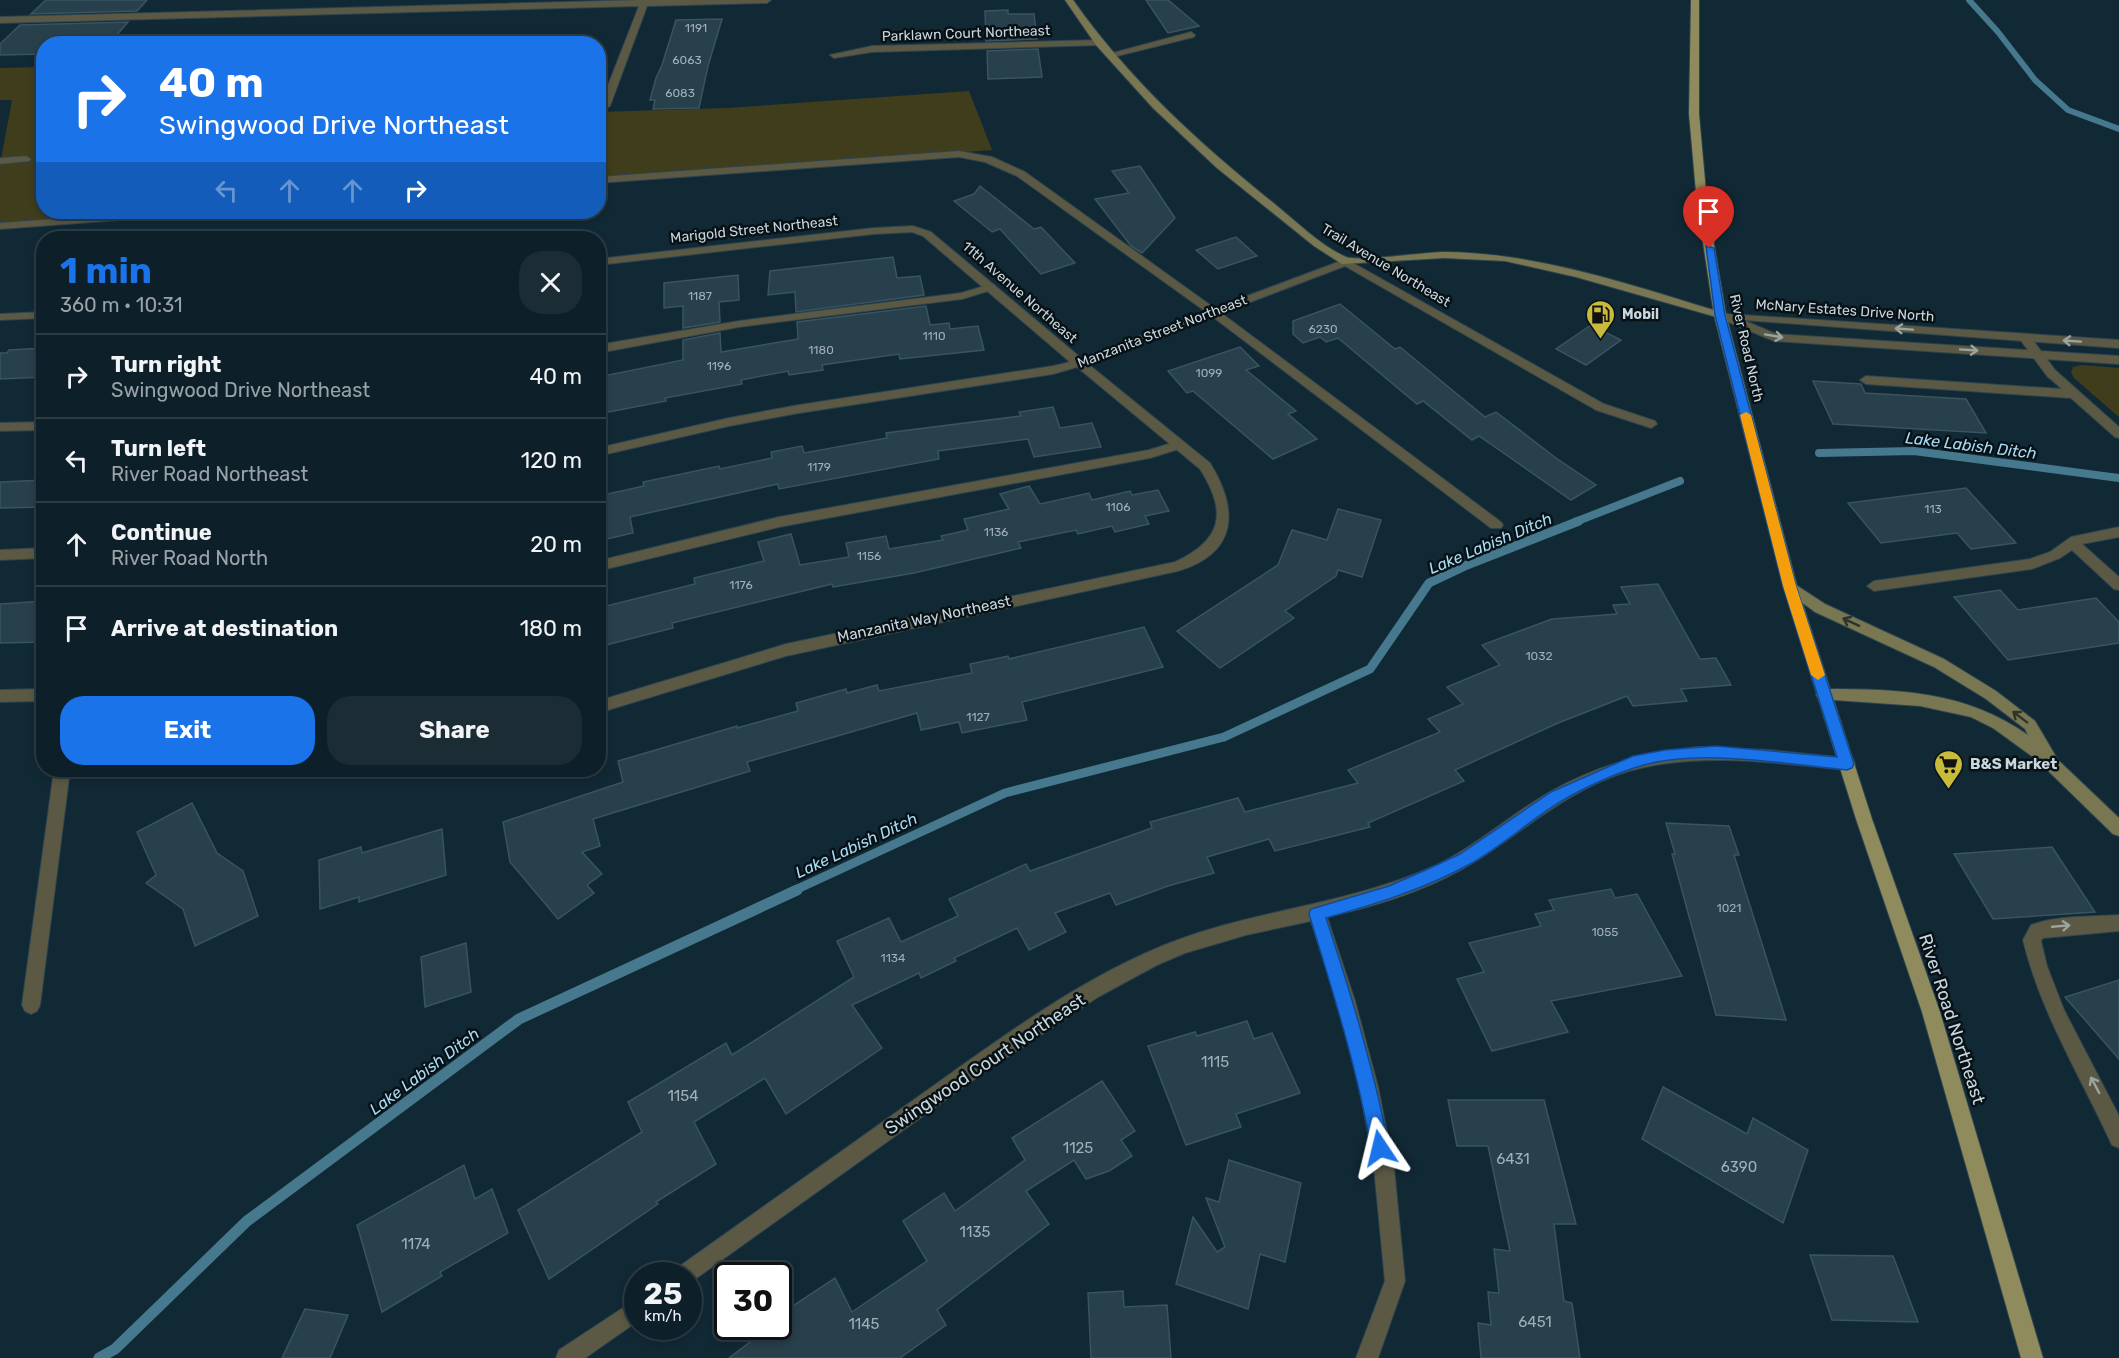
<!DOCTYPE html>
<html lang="en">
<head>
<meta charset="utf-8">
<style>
	body { margin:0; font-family:Rubik,sans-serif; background:#1b2c34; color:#f1f3f6; height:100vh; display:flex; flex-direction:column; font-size:22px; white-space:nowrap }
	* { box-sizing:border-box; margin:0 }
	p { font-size:20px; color:#9aa2a8 }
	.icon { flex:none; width:33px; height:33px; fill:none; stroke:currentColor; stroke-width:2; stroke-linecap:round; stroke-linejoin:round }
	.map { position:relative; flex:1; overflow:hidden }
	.drawer { position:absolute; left:36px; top:231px; width:570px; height:546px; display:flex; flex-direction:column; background:#0d1f28; border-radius:24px; box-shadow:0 3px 9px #0003,0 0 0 2px #2d3d45 }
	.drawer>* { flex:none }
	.guide { position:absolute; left:36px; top:36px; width:570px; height:183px; border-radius:24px; box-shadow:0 3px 9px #0003,0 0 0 2px #2d3d45; background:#1a73e8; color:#fff; overflow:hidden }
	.speed { position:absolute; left:624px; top:1262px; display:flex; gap:12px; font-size:30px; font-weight:700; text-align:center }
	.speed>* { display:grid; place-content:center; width:78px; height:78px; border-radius:50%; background:#0d1f28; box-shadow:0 3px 9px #0003,0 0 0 2px #2d3d45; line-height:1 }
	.speed small { font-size:15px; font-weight:400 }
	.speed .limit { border:3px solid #111; border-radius:9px; background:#fff; color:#111 }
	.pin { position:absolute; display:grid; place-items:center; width:51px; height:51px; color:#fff; margin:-62px -26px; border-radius:50% 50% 50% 0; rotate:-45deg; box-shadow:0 0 6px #0007 }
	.pin .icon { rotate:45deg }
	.me { position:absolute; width:66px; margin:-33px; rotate:350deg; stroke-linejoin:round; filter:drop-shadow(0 0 4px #0008) }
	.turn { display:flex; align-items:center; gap:21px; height:126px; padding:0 24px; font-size:27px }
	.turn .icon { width:78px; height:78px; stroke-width:2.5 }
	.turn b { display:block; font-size:42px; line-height:51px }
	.lanes { display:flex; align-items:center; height:57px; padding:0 24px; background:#0003; justify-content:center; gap:30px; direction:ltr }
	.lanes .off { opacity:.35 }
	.round { display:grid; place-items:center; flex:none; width:63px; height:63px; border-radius:24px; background:#1b2c34 }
	.head { display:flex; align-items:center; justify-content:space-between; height:102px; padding:0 24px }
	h1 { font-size:36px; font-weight:700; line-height:45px; color:#1a73e8 }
	.cta { display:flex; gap:12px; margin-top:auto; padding:12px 24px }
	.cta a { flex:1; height:69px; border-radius:24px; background:#1a73e8; color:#fff; font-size:24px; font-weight:700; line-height:69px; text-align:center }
	.cta a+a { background:#1b2c34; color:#f1f3f6 }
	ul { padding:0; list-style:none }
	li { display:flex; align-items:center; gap:18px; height:84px; padding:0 24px; border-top:2px solid #2d3d45 }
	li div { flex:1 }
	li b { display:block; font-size:22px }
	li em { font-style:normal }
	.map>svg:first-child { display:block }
</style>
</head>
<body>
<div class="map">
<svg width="2119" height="1358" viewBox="0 0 2119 1358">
	<rect width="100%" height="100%" fill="#112935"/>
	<g fill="#403d1c">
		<polygon points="43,67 44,212 168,212 0,223 0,165 12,100 0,100 0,68"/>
		<polygon points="969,91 992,150 599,179 598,112 727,108"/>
		<polygon points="2082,365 2119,368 2119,417 2074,378 2071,372 2073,367"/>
	</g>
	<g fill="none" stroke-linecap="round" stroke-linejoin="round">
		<polyline stroke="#46798e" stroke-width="6" points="1969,0 1998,32 2035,80 2068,110 2119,129"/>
		<g stroke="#46798e" stroke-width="8">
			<polyline points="1819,453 1914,451 2119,478"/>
			<polyline points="1575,522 1680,481"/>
		</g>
		<polyline stroke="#46798e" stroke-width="9" points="793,891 1005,793 1224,737 1370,669 1429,583 1467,565 1579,521"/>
		<polyline stroke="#46798e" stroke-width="11" points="99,1358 115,1349 247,1221 519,1019 797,890"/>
	</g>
	<g fill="#27404c" stroke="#3a5360" stroke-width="1.5">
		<polygon points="46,0 147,0 137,11 31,14"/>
		<polygon points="1146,0 1168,0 1199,26 1168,33"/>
		<polygon points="1008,10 1008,14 1034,14 1037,39 986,41 985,11"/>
		<polygon points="722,19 708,66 699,108 653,109 655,100 650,100 656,78 662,65 676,20"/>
		<polygon points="128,22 109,44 44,44 44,54 0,55 0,44 20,25"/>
		<polygon points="1038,49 1042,77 988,79 987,51"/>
		<polygon points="1140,166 1175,218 1142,253 1131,246 1095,199 1129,193 1112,171"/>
		<polygon points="980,186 1034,229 1041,227 1075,263 1041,274 1000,229 992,232 954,201 974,194"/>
		<polygon points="1236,237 1257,256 1218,269 1196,250"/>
		<polygon points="893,257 897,278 920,276 924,295 796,312 795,292 768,295 770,271"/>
		<polygon points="738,275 739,300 719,302 720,322 683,328 683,306 664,308 664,283"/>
		<polygon points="1340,304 1395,349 1400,347 1485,417 1496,412 1556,458 1596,485 1571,500 1479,436 1472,440 1423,401 1417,404 1338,338 1326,342 1320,337 1303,343 1293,334 1293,321"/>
		<polygon points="926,306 930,325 949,323 950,329 978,326 984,350 900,359 899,354 822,365 823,370 789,375 788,371 741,380 742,384 665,398 666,401 598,414 598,377 683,360 683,340 720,333 721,352 798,339 797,322"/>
		<polygon points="1591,325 1621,340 1586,365 1556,349"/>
		<polygon points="1240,347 1259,366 1246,370 1296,411 1288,414 1317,439 1273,459 1193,391 1187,393 1168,371"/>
		<polygon points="44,348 44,377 0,379 0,353 7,353 9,350"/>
		<polygon points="1813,381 1861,384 1865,393 1966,399 1986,433 1833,424"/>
		<polygon points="1053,407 1060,428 1092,423 1101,447 1034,457 1028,439 938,451 939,459 779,489 778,484 630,517 633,533 598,541 598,496 644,486 643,482 719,466 720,469 772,458 771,452 802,446 804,453 887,438 886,433 1021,416 1019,412"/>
		<polygon points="44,480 44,507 0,508 0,482"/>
		<polygon points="1029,486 1040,504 1089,493 1092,500 1130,491 1132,495 1158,490 1169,511 1145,516 1149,524 1115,532 1112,526 1078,534 1076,530 1018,542 1021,548 914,573 833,587 832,584 672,623 673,628 598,647 598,608 695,584 694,578 764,561 758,542 791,534 800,565 849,557 846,543 886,536 889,549 943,540 941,536 968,530 964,519 1009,509 1000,494"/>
		<polygon points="1966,488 2016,543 1971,549 1957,533 1881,543 1848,503"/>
		<polygon points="1338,509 1381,520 1362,577 1338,570 1336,576 1285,611 1294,618 1220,668 1177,631 1278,565 1292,530 1327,540"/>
		<polygon points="1658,584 1700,659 1716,658 1731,685 1681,689 1687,701 1633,706 1627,696 1558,723 1455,770 1464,781 1368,823 1370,827 1275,851 1269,839 1207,857 1214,873 1168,886 1116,905 1110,893 1055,913 1066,932 1029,950 1017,928 954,958 956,961 921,978 919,973 852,1005 882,1048 786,1114 765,1078 694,1122 716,1164 656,1202 658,1204 549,1279 518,1210 642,1132 628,1102 726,1043 732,1055 854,977 837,941 889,918 901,942 958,916 949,899 1026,864 1030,871 1152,828 1150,822 1238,798 1245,812 1358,783 1348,770 1440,732 1428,719 1463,704 1447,687 1500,665 1482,645 1552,619 1617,614 1613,605 1630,604 1621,587"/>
		<polygon points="2000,590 2018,610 2096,598 2119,622 2119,643 2008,660 1954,597"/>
		<polygon points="44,601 44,642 0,643 0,604"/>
		<polygon points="1144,627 1163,667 1022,702 1027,720 962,733 959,722 921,730 917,713 747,762 750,771 593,819 600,846 582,852 602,874 587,885 594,893 558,919 510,862 503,822 623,782 618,761 737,726 737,728 798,711 796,703 846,689 847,693 877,685 879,691 972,673 970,664 1008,656 1009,659"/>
		<polygon points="192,803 217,853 243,871 258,916 195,946 183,909 146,883 156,875 137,832"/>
		<polygon points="1666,823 1729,826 1739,855 1734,855 1786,1020 1716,1015 1672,854 1675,854"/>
		<polygon points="442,829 446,875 359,902 359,897 320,909 319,860 361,847 362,853"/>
		<polygon points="2052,847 2095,912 1993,919 1954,854"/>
		<polygon points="1611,889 1615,898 1637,894 1682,976 1551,1001 1568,1032 1492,1051 1457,979 1484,972 1469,943 1541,926 1535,914 1554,910 1549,900"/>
		<polygon points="466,943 471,992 425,1007 421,957"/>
		<polygon points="2119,980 2119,1059 2065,997"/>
		<polygon points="1247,1021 1254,1039 1272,1033 1300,1093 1236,1114 1241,1127 1186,1145 1148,1046 1195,1032 1197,1036"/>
		<polygon points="1102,1081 1135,1131 1121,1140 1132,1156 1109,1171 1086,1179 1074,1160 1026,1191 1049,1224 937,1310 946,1325 900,1358 729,1358 771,1326 778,1326 778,1320 792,1310 791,1307 835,1278 852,1312 927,1261 903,1221 944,1193 955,1211 1025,1160 1012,1138"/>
		<polygon points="1663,1087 1747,1134 1753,1118 1808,1150 1783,1223 1642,1139"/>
		<polygon points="1448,1100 1544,1100 1576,1224 1554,1224 1564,1301 1572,1303 1580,1358 1481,1358 1478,1323 1491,1325 1488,1292 1499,1293 1494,1249 1510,1251 1488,1146 1457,1146"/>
		<polygon points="1229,1160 1301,1183 1285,1262 1260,1254 1248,1309 1176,1284 1193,1217 1217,1252 1225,1247 1206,1198 1219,1202"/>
		<polygon points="464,1165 475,1199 492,1189 508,1233 440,1272 442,1276 382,1312 357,1225"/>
		<polygon points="1810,1255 1893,1256 1918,1322 1832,1320"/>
		<polygon points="1123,1291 1124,1307 1167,1305 1171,1358 1091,1358 1088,1293"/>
		<polygon points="305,1309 348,1315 330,1358 282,1358"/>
	</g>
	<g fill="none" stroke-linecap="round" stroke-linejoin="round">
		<defs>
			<g id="lane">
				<polygon points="1191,32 1195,35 1194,37 1109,58 1105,55"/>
				<polygon points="959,151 992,157 1025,172 1217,310 1501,522 1503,525 1501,528 1491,528 1209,314 1017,176 985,162 959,157 598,183 598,177"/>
				<polygon points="150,212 190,212 185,215 0,229 0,223"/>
				<polygon points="991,284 995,285 995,289 962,299 739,327 598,353 598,345 739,321 961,293"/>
				<polygon points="2025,334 2029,335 2055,370 2119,427 2119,438 2115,437 2071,398 1866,384 1860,380 1866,376 2062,389 2047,376 2019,338"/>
				<polygon points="44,422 44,430 0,431 0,423"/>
				<polygon points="1178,441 1182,442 1184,445 1182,448 1150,458 779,527 598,571 598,561 779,517 1149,450"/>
				<polygon points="2119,527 2119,537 2082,544 2119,577 2119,590 2114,589 2072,550 2060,558 2032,569 1874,591 1867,586 1874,581 2030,559 2050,552 2071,537"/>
				<polygon points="44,689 44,701 0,702 0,690"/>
				<polygon points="54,770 70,770 40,1005 37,1011 31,1014 25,1011 22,1005"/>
				<path d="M2119,915v16l-76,7 -2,3 6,25 17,44 55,106v32l-7,-3c-31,-68 -71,-131 -89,-205l8,-15c27,-10 59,-8 88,-10z"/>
			</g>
			<g id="street">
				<polygon points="771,0 767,3 647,6 610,106 605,109 600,106 639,6 0,23 0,17 641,0"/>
				<polygon points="1099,40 1103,43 1102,45 872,52 834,58 830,55 872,46"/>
				<polygon points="26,156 31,159 30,161 0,164 0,158"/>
				<path d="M913,226l18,6 150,126 265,-99 258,145 51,17 2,3 -6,4 -55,-18 -251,-144 -257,98 122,99c29,47 28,90 -32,108l-392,85 -188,57v-12l188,-57 389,-82c47,-22 53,-49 25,-93l-123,-102 -24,7 -254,39 -70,13 -131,30v-8l131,-30 70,-13 254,-39 17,-4 -147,-126 -11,-4 -38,2 -276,31v-6l276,-31z"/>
				<polygon points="44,312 44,318 0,320 0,314"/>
				<polygon points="1720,312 1728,314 2119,340 2119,348 1743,320 1776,334 2119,356 2119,364 1774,341 1716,317 1714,315"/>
				<polygon points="44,548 44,558 0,560 0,550"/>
				<path d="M1697,747l72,3 78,8 6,1 2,5 -2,5 -6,1c-72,-7 -147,-19 -218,1 -58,17 -103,58 -153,90 -44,28 -99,45 -149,56l28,84 23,86 16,81 11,113 -27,77h-22l29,-77 -11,-113 -14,-81 -23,-86 -26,-80 -65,14 -61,18 -28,12 -59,32 -112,74 -295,211 -3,2v-9h-14l3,-7c84,-60 168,-119 252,-179 69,-49 139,-101 217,-136 91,-42 192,-45 284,-85 43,-19 77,-51 118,-75 47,-27 95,-40 149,-46z"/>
				<polygon points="638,1298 638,1321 585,1358 556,1358 559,1350"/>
			</g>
			<g id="secondary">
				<path d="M1065,0h8c57,81 127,144 204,206 21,17 44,40 69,51 11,5 81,-5 99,-5 96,1 188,34 279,61l2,2 -6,3 -144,-41 -71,-16 -61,-3 -102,6 -28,-18 -97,-78 -64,-60 -57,-63z"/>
				<path d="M1790,581l35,23 119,55 52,32 39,30 23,39 61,58v18l-6,-2 -76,-74 -44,-32 -22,-11 -51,-11 -101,-7 -3,-4 3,-4 5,-2c75,0 141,2 204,46l-3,-6 -39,-30 -52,-32 -119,-55 -30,-22 -2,-4z"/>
			</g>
			<polygon id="primary" points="1691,0 1699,0 1699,114 1707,203 1726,315 1797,586 1872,819 1940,1012 2043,1358 2021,1358 1922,1012 1856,819 1783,586 1714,315 1697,203 1689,114"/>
		</defs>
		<use href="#lane" stroke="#2e4550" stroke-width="2"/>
		<use href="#street" stroke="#2e4550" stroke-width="2"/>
		<use href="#secondary" stroke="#2e4550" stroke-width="2"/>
		<use href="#primary" stroke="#2e4550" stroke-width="2"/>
		<use href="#lane" fill="#5b5943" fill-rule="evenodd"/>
		<use href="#street" fill="#5b5943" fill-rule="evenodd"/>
		<use href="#secondary" fill="#797652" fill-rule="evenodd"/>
		<use href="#primary" fill="#908b5d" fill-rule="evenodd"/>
	</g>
	<defs><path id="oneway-shaft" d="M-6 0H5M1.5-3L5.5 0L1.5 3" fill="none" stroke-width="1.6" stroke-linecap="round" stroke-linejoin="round" transform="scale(1.5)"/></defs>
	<g stroke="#9ca49f">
		<use href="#oneway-shaft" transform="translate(1904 329) rotate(-176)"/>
		<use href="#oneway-shaft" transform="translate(1774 336) rotate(10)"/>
		<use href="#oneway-shaft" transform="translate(2072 341) rotate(-176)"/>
		<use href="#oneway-shaft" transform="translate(1969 350) rotate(4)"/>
		<use href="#oneway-shaft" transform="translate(2061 926) rotate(-5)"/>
		<use href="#oneway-shaft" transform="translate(2095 1085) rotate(-118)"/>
	</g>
	<g stroke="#2f342b">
		<use href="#oneway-shaft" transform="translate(1851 622) rotate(-155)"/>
		<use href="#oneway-shaft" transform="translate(2020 717) rotate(-143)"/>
	</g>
	<path fill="#1a73e8" stroke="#114b97" stroke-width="1.5" d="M1706,246l8,2 11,67 71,271 58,178 -2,4 -5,2c-63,-6 -153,-23 -213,-2 -22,7 -53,21 -74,34 -31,19 -58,44 -90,62 -45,25 -95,40 -144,54 25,76 48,151 63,230l-3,6 -6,3 -6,-3 -3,-6c-14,-80 -38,-156 -62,-234l2,-5 78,-23 39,-17 32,-15 91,-62 82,-36 32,-6 51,-4 121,11 -54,-171 -68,-271z"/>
	<polygon fill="#f59e0b" points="1746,412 1751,415 1796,586 1825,675 1818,680 1811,675 1783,586 1740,415"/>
	<defs>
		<symbol id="fuel-pin" viewBox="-11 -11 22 30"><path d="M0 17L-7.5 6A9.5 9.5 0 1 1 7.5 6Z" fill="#c8bb3b" stroke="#071116"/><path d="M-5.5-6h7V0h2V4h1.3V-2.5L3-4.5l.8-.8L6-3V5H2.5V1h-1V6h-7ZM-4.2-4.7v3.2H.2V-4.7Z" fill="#111"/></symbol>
		<symbol id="supermarket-pin" viewBox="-11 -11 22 30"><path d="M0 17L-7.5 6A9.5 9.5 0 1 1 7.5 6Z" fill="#c8bb3b" stroke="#071116"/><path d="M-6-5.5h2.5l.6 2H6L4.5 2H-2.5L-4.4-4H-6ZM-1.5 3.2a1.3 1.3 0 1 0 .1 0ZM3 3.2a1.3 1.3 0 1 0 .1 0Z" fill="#111"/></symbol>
	</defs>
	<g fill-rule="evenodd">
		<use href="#fuel-pin" x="1584" y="298" width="33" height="45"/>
		<use href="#supermarket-pin" x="1932" y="748" width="33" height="45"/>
	</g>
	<g text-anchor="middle" stroke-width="5" stroke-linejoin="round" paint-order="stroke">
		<g font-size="12" fill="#a0b0b9">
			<text x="696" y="32">1191</text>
			<text x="687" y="64">6063</text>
			<text x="680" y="97">6083</text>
			<text x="700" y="300">1187</text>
			<text x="1323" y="333">6230</text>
			<text x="934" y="340">1110</text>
			<text x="821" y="354">1180</text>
			<text x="719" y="370">1196</text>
			<text x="1209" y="377">1099</text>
			<text x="819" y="471">1179</text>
			<text x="1118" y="511">1106</text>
			<text x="1933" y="513">113</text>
			<text x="996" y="536">1136</text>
			<text x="869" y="560">1156</text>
			<text x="741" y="589">1176</text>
			<text x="1539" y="660">1032</text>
			<text x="978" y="721">1127</text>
			<text x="1729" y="912">1021</text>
			<text x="1605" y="936">1055</text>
			<text x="893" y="962">1134</text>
		</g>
		<g font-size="14" fill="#c8d6dd" stroke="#071116">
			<text transform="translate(966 33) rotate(-2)" y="5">Parklawn Court Northeast</text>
			<text transform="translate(754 229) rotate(-6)" y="5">Marigold Street Northeast</text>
			<text transform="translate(1386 265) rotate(31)" y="5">Trail Avenue Northeast</text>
			<text transform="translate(1020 292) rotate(41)" y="5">11th Avenue Northeast</text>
			<text transform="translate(1845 310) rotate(4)" y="5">McNary Estates Drive North</text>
			<text transform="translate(1162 331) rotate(-21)" y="5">Manzanita Street Northeast</text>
			<text transform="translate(1747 348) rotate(77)" y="5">River Road North</text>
		</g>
		<g font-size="14" font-weight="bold" fill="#c8d6dd" stroke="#071116" text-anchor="start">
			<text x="1622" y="319">Mobil</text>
		</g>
		<g font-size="15" fill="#c8d6dd" stroke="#071116">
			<text transform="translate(924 619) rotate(-12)" y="5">Manzanita Way Northeast</text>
		</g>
		<g font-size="15" font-weight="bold" fill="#c8d6dd" stroke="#071116" text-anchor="start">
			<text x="1970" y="769">B&amp;S Market</text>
		</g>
		<g font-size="15" fill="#a0b0b9">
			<text x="1215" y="1067">1115</text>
			<text x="683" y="1101">1154</text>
			<text x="1078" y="1153">1125</text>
			<text x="1513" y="1164">6431</text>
			<text x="1739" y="1172">6390</text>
			<text x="975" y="1237">1135</text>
			<text x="416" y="1249">1174</text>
			<text x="1535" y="1327">6451</text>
			<text x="864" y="1329">1145</text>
		</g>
		<g font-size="16" font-style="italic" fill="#a8dbf5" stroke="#071116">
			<text transform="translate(1971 445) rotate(7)" y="6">Lake Labish Ditch</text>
			<text transform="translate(1490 543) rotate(-23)" y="6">Lake Labish Ditch</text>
			<text transform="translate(856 845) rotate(-25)" y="6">Lake Labish Ditch</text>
			<text transform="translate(424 1071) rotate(-37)" y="6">Lake Labish Ditch</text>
		</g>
		<g font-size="18" fill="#c8d6dd" stroke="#071116">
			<text transform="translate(1952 1019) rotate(72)" y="6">River Road Northeast</text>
			<text transform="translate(985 1064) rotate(-34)" y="6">Swingwood Court Northeast</text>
		</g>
	</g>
</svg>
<div class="speed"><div>25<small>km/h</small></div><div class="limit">30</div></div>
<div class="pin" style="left:1709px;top:248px;background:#d93025"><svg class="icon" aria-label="arrive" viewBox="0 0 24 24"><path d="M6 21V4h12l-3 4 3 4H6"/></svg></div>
<svg class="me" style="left:1380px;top:1148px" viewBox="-20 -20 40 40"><path d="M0-17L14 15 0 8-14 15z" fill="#1a73e8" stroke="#fff" stroke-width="4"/></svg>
<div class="guide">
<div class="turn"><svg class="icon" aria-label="right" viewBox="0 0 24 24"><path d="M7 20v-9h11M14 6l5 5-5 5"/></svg><div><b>40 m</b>Swingwood Drive Northeast</div></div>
<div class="lanes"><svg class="icon off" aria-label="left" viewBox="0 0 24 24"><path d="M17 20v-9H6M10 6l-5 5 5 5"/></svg><svg class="icon off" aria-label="ahead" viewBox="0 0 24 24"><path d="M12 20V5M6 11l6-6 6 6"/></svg><svg class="icon off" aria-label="ahead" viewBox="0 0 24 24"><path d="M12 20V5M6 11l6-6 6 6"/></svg><svg class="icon" aria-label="right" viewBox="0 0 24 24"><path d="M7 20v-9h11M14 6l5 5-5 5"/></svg></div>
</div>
<section class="drawer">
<div class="head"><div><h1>1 min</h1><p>360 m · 10:31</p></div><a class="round"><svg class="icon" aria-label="close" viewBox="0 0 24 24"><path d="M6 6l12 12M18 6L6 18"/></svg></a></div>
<ul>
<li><svg class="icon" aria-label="right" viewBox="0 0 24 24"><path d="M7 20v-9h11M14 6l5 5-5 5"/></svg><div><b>Turn right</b><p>Swingwood Drive Northeast</p></div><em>40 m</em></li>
<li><svg class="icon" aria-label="left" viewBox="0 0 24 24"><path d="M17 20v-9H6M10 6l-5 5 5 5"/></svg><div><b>Turn left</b><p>River Road Northeast</p></div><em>120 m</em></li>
<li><svg class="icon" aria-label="ahead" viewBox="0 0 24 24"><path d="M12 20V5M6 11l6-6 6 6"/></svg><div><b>Continue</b><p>River Road North</p></div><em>20 m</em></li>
<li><svg class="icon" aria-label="arrive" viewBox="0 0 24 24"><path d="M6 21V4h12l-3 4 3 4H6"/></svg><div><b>Arrive at destination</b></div><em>180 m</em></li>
</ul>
<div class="cta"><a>Exit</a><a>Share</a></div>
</section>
</div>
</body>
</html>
